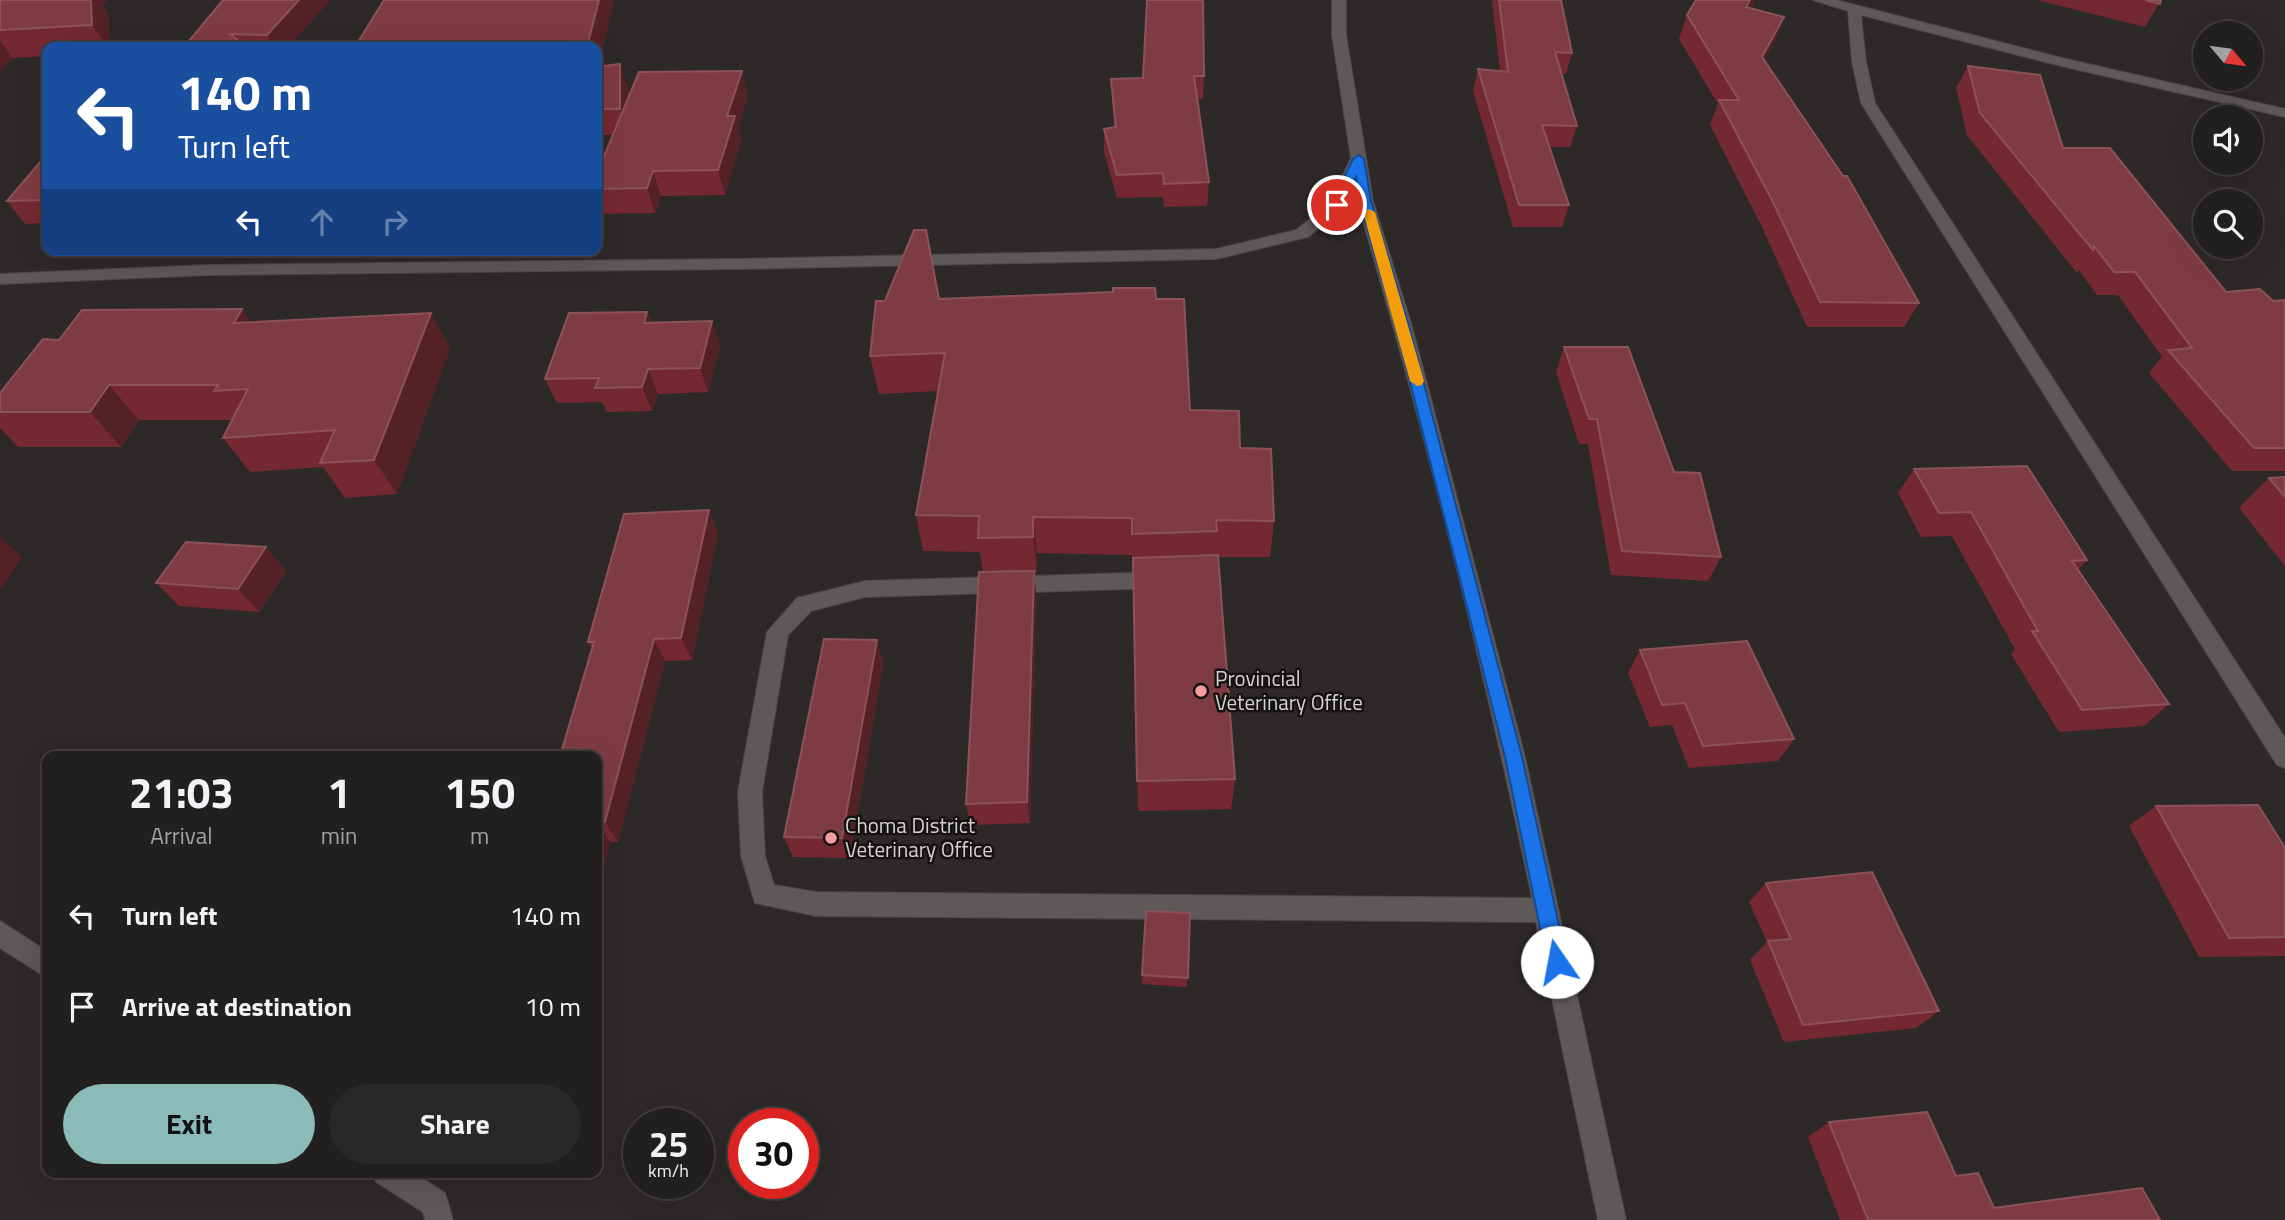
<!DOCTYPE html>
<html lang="en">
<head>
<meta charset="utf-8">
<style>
	body { margin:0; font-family:"Titillium Web",sans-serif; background:#2a2728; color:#f1f3f6; height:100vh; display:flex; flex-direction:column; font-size:26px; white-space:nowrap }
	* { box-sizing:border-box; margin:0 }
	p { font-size:23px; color:#a2a2a4 }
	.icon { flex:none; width:38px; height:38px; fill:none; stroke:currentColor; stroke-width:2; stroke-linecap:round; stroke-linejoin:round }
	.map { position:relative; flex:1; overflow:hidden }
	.sheet { position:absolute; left:42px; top:751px; width:560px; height:427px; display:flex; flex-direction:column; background:#221f1f; border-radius:14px; box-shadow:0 7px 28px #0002,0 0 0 2px #3f3d3d }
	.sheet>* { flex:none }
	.banner { position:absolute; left:42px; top:42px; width:560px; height:214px; border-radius:14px; box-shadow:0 7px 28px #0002,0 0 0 2px #3f3d3d; background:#1a4fa0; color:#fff; overflow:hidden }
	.needle { width:46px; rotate:119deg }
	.tools { position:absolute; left:2193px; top:21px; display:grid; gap:14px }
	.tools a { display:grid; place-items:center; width:70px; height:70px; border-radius:50%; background:#221f1f; box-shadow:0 7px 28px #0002,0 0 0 2px #3f3d3d; font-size:35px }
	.speed { position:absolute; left:623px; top:1108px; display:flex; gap:14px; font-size:35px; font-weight:700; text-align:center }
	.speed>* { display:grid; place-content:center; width:91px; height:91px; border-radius:50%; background:#221f1f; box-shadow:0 7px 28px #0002,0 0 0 2px #3f3d3d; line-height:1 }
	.speed small { font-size:18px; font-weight:400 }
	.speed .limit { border:10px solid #d22; background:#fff; color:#111 }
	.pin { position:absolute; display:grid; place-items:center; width:60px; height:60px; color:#fff; margin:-30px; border:4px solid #fff; border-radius:50%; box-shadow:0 2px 7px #0007 }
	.me { position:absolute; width:77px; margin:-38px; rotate:348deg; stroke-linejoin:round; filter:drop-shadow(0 0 5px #0008) }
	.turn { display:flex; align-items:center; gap:24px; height:147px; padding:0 21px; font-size:32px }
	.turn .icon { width:91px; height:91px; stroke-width:2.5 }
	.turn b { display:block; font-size:49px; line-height:60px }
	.lanes { display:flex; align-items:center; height:66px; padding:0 21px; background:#0003; justify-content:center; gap:35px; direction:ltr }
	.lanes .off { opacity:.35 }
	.eta { display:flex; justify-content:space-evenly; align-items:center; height:119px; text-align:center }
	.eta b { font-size:42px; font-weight:700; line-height:49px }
	.cta { display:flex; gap:14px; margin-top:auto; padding:14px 21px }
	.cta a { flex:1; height:80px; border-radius:42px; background:#8bbbb9; color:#111; font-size:28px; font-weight:700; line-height:80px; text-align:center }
	.cta a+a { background:#2a2728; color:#f1f3f6 }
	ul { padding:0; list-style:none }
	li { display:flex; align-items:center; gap:21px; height:91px; padding:0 21px }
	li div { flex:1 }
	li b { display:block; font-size:26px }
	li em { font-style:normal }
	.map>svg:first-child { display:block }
</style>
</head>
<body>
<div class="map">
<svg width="2285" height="1220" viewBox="0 0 2285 1220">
	<rect width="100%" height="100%" fill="#2e2929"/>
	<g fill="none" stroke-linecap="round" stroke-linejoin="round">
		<defs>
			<g id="minor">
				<path d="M1332,0h14v35l27,166 38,122 114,434 101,463h-28l-62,-298 -720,-6 -61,-13 -14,-47 -3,-64 29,-160 30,-34 68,-17 296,-9 7,2 3,6 -3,6 -7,2 -296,9 -54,14 -23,24 -26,157 3,64 9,29 42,7 716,6c-49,-234 -107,-468 -175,-697l-2,-17 -12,24 -35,29 -92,22 -482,10 -525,6 -209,9v-10l209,-9 525,-6 482,-10 80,-19 34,-27 21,-45 -19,-123z"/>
				<polygon points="1813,0 1836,0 2062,58 2285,109 2285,117 2061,66 1861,15 1866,62 1875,103 2285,738 2285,768 2277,765 1861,103 1852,62 1848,11"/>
				<polygon points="0,921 47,951 47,978 0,948"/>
				<polygon points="372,1172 413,1172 445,1193 453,1220 425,1220 423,1212 376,1182"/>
			</g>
		</defs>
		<use href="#minor" stroke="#4b4747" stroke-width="2"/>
		<use href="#minor" fill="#5e5858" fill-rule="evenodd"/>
	</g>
	<g fill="#742932">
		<polygon points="0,0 103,6 108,15 110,47 47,47 47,56 12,58 0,71"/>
		<polygon points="223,0 330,0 288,47 184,47"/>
		<polygon points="384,0 614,0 598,67 620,64 629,90 629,97 748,95 738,128 741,141 725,195 661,196 655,213 599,214 597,207 597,173 613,135 597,135 597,47"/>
		<polygon points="1492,0 1561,0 1572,53 1566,74 1562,74 1577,126 1570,147 1549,147 1569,205 1562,227 1513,227 1473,91 1478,69 1500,71"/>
		<polygon points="1696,0 1756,0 1751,8 1784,17 1775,41 1764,60 1919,303 1904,327 1807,327 1762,227 1710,125 1718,104 1679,39 1687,15"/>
		<polygon points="2037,0 2161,0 2145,27"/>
		<polygon points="1968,66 2226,292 2273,301 2285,300 2285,471 2232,471 2149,373 2162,357 2118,295 2097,295 2079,270 2077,273 1967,135 1956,88"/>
		<polygon points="1204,76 1203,99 1197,99 1209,182 1207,206 1164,207 1163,197 1117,198 1104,152 1104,129 1114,128 1112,102 1111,79"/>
		<polygon points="47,154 47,223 25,224 7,201"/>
		<polygon points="939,299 1156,299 1190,410 1240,448 1274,521 1270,557 1218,557 1235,779 1231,809 1138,811 1132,555 1037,553 1037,573 1034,573 1036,594 1030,823 970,825 966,804 983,572 980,552 923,551 916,515 938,391 879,394 870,356"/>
		<polygon points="647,312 652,323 712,321 720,346 708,392 658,394 652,411 607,412 602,402 557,403 545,379"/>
		<polygon points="251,322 450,348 397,494 345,498 323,467 250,472 223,438 232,420 139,420 121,447 18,447 0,428 0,393 59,340"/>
		<polygon points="1564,347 1674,472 1721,557 1708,581 1611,575 1588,444 1579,444 1556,372"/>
		<polygon points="1914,469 2087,560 2078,570 2169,704 2144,726 2059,732 2011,654 2015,649 1952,536 1921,537 1898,493"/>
		<polygon points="2285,477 2285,566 2239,508 2269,478"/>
		<polygon points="709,510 718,533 692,660 665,661 618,842 610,842 597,895 597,756 592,648 588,642"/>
		<polygon points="266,547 286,571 259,612 179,606 156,583"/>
		<polygon points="877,640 883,663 850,858 793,857 784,837"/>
		<polygon points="1640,650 1794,739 1778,761 1689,768 1672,725 1650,727 1628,673"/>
		<polygon points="2156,806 2285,848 2285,956 2199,957 2129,826"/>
		<polygon points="1766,883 1939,1011 1916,1028 1784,1042 1750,960 1767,942 1749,902"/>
		<polygon points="1190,913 1187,987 1142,984 1142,975"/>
		<polygon points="1829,1122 1956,1176 1994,1208 2160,1220 1840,1220 1808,1137"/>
	</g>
	<g fill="#542127">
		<polygon points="86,0 107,0 103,6 108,15 110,47 107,47 92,25"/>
		<polygon points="299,0 330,0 288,47 274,47 267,35"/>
		<polygon points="599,0 614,0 597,70 597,47 587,47"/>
		<polygon points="1750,0 1756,0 1737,31 1746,7"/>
		<polygon points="1784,17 1775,41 1752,81 1762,57"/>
		<polygon points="0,40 12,58 0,71"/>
		<polygon points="239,41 242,47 234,47"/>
		<polygon points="620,64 629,90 629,135 620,109"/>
		<polygon points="742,71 748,95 738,128 741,141 725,195 718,170 727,116"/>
		<polygon points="653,171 661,196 655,213 647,188"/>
		<polygon points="242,309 266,345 234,323"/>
		<polygon points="647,312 657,336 644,323"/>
		<polygon points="431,313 450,348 397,494 374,460"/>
		<polygon points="712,321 720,346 708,392 700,368"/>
		<polygon points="648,369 658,394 652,411 642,387"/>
		<polygon points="109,385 139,420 121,447 90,412"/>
		<polygon points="709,510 718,533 692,660 681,638"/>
		<polygon points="1033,517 1037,553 1037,573 1033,537"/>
		<polygon points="0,537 22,557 0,591"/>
		<polygon points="266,547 286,571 259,612 238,589"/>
		<polygon points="1034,571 1036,594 1030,823 1027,802"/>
		<polygon points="654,639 665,661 618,842 605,822"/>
		<polygon points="877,640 883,663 850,858 842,838"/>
		<polygon points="597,823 610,842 597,895"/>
	</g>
	<g fill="#7f3b43" stroke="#8c5259" stroke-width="2">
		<polygon points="0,0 91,0 92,25 0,30"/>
		<polygon points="223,0 299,0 267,35 230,34 239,41 234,47 184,47"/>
		<polygon points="384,0 599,0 587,47 355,47"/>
		<polygon points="1147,0 1203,0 1204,76 1194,76 1209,182 1164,184 1163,173 1117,175 1104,129 1116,127 1111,79 1143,78"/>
		<polygon points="1499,0 1561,0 1572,53 1555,52 1577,126 1542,125 1569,205 1519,205 1478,69 1508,72"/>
		<polygon points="1696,0 1750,0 1746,7 1784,17 1762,57 1843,176 1847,176 1919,303 1820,302 1773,202 1719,100 1739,100 1687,15"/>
		<polygon points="2145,0 2161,0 2160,4"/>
		<polygon points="620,64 620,109 597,109 597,67"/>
		<polygon points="1968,66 2040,75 2063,148 2110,148 2226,292 2260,289 2273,301 2285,300 2285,448 2254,448 2168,350 2192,348 2135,272 2114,272 2094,246 2093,250 1980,113"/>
		<polygon points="742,71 727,116 735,116 718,170 653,171 647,188 597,189 597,173 639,72"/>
		<polygon points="47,154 47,200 7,201"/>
		<polygon points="914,230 926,230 939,299 1113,292 1113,288 1155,288 1156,299 1184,299 1190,410 1239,411 1240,448 1271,449 1274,521 1216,520 1217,531 1132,534 1132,518 1033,517 1033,537 978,538 979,516 916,515 945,353 870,356 876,301 885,301"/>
		<polygon points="242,309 234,323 431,313 374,460 320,463 335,430 223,438 248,389 214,391 218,385 109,385 90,412 0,412 0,393 43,339 59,340 82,310"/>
		<polygon points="647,312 644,323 712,321 700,368 648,369 642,387 595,388 599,378 545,379 569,313"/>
		<polygon points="1564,347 1628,347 1674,472 1700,473 1721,557 1622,551 1597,419 1589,419"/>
		<polygon points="2027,466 2087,560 2072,561 2169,704 2082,710 2032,631 2038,631 1971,512 1939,513 1914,469"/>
		<polygon points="2285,477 2285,497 2269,478"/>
		<polygon points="709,510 681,638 654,639 605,822 597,823 597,756 560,756 594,642 588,642 624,514"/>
		<polygon points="186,542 266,547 238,589 156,583"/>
		<polygon points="1218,555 1235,779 1137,781 1133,558"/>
		<polygon points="1034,571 1027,802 966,804 979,572"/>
		<polygon points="824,639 877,640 842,838 784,837"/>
		<polygon points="1747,641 1794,739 1703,746 1685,703 1662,705 1640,650"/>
		<polygon points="2258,805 2285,848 2285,937 2229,938 2156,806"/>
		<polygon points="1872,872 1939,1011 1803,1025 1768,941 1791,939 1766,883"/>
		<polygon points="1146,911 1190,913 1188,978 1142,975"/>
		<polygon points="1927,1112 1956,1176 1978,1173 1994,1208 2142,1188 2160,1220 1868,1220 1829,1122"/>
	</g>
	<polygon fill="#1a73e8" stroke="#114b97" stroke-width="2" points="1359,155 1364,159 1371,201 1408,323 1522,757 1567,962 1564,969 1557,971 1550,969 1547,962 1505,757 1395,323 1359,201 1356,177 1341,208 1331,205 1353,159"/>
	<polygon fill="#f59e0b" points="1369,209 1375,212 1424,381 1422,385 1417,386 1410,381 1363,212"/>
	<g fill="#f59b9d" stroke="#151212" stroke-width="2.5">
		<circle cx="1201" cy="691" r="7"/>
		<circle cx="831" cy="838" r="7"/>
	</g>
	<g text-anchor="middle" stroke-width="5" stroke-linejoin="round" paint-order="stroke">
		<g font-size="21" fill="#d5d1d1" stroke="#151212" text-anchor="start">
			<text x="1215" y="686">Provincial<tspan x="1215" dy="24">Veterinary Office</tspan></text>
			<text x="845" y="833">Choma District<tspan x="845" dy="24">Veterinary Office</tspan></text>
		</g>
	</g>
</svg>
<div class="tools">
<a><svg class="needle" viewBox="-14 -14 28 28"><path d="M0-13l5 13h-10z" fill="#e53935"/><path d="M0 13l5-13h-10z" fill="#a2a2a4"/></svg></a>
<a><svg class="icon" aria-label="sound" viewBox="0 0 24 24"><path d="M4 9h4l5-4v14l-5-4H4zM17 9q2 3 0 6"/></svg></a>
<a><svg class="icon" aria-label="search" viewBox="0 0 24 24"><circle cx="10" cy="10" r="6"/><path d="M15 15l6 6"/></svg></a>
</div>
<div class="speed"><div>25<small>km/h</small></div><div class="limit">30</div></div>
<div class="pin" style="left:1337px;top:205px;background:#d93025"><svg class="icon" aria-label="arrive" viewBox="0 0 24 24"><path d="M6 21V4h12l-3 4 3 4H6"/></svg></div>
<svg class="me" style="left:1557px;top:962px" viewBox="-20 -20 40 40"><circle r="19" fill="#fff"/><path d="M0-13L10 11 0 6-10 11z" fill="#1a73e8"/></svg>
<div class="banner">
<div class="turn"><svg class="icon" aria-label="left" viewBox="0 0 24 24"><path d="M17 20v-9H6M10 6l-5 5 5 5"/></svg><div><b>140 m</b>Turn left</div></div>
<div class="lanes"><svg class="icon" aria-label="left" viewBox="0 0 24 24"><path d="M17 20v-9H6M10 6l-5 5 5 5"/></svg><svg class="icon off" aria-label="ahead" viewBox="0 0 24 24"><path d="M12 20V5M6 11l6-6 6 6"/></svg><svg class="icon off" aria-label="right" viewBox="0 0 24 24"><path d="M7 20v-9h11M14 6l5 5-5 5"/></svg></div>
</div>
<section class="sheet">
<div class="eta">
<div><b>21:03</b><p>Arrival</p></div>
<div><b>1</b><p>min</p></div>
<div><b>150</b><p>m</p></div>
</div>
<ul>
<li><svg class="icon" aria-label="left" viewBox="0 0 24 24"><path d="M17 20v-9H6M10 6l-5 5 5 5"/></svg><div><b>Turn left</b></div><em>140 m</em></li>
<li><svg class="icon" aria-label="arrive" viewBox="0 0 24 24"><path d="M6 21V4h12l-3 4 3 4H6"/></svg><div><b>Arrive at destination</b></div><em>10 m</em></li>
</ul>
<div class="cta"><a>Exit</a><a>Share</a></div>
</section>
</div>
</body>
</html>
